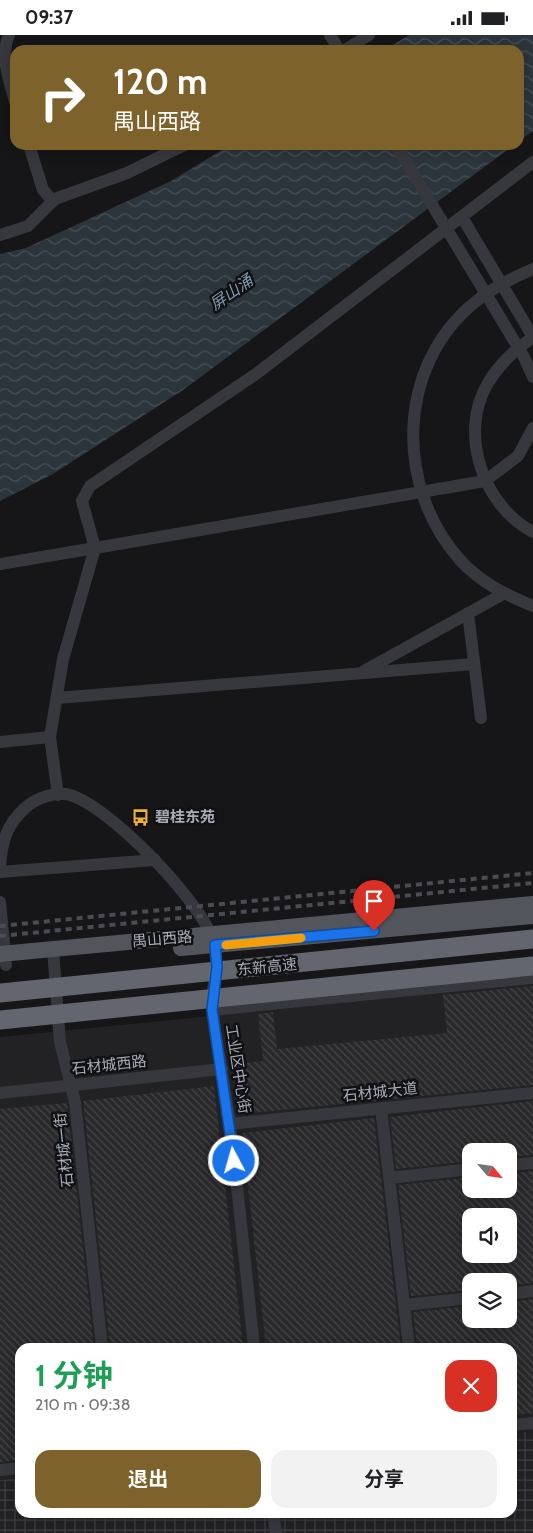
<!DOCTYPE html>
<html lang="zh">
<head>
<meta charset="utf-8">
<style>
	body { margin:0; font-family:Cabin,"Noto Sans SC",sans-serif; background:#f2f2f2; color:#202124; height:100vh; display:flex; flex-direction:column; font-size:19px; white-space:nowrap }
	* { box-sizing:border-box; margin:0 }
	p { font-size:16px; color:#757577 }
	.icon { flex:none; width:28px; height:28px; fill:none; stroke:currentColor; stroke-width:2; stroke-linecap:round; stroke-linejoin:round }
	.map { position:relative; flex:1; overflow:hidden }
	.panel { position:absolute; left:15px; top:1308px; width:502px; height:175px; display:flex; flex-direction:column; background:#fff; border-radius:15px; box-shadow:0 2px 12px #0003 }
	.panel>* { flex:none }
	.banner { position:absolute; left:10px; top:10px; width:514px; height:105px; border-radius:15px; box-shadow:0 2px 12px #0003; background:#7e622b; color:#fff; overflow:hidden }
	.needle { width:32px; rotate:119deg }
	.tools { position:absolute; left:462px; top:1108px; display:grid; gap:10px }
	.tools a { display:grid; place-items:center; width:55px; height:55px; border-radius:10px; background:#fff; box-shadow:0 2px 12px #0003; font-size:25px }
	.pin { position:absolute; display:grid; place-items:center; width:42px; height:42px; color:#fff; margin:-51px -21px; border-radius:50% 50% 50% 0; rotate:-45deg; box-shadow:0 0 5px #0007 }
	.pin .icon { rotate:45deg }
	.me { position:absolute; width:55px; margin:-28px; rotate:354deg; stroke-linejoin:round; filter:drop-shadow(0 0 4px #0008) }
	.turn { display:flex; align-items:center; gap:18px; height:105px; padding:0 20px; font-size:22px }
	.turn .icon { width:65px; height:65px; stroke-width:2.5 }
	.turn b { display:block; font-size:35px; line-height:42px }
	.round { display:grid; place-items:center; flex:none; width:52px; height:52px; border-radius:15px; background:#f2f2f2 }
	.overview { display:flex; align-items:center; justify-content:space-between; height:85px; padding:0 20px }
	h1 { font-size:30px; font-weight:700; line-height:38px; color:#1e9e55 }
	.action { display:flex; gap:10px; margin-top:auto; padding:10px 20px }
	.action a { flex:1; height:58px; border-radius:15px; background:#7e622b; color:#fff; font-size:20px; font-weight:700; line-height:58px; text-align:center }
	.action a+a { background:#f2f2f2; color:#202124 }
	.status { display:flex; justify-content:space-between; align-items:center; height:35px; padding:0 25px; background:#fff; direction:ltr }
	.status svg { height:14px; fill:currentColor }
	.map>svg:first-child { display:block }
</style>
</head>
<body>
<div class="status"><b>09:37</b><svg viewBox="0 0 49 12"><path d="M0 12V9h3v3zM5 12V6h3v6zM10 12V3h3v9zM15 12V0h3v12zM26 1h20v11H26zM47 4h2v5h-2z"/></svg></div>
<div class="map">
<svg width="533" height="1498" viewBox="0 0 533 1498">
	<defs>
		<pattern id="industrial-grid" width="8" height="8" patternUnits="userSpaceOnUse" patternTransform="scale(1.25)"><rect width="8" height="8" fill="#222225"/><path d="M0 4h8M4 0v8" fill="none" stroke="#3f3f43"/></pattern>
		<pattern id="water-waves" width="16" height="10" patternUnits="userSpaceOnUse" patternTransform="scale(1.25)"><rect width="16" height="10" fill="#2c353c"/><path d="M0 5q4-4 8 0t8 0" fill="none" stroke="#485056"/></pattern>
		<pattern id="building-back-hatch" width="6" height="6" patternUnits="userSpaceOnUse" patternTransform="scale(1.25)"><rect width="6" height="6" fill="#29292c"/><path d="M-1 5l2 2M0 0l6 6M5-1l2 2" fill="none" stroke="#454548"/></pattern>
	</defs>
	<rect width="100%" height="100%" fill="#161618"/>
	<path fill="#222225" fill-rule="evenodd" d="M533,949v447l-20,2 -1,-86h-492v131l-20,2v-443zM471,1116h38v38h-38zM471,1181h38v38h-38zM471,1246h38v38h-38z"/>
	<polygon fill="url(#industrial-grid)" points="533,1396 533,1498 0,1498 0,1445 20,1443 20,1478 512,1478 513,1398"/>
	<g fill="url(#water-waves)">
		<polygon points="409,0 533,0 533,96 519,106 519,15 385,15"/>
		<polygon points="230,110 514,110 183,355 53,439 0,466 0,219 26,213 171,146"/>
	</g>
	<g fill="url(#building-back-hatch)" fill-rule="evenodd">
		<polygon points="533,951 533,1050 242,1079 237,1029 263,1026 258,979 273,977 277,1014 447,998 443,960"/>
		<polygon points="214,1051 243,1312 110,1312 83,1066"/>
		<polygon points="533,1066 533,1120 509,1122 509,1116 471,1116 471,1126 396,1134 390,1082"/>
		<polygon points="67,1068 94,1312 20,1312 20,1425 0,1427 0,1074"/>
		<polygon points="374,1083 401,1312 266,1312 242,1098"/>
		<path d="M533,1136v112l-24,3v-5h-38v9l-60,6 -13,-111 73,-8v12h38v-16zM471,1181h38v38h-38z"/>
		<polygon points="533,1264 533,1378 512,1380 512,1312 417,1312 413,1277 471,1271 471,1284 509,1284 509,1267"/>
	</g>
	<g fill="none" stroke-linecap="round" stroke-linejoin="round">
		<g stroke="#37383d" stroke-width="12">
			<path d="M9,0c-9,20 0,46 6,66"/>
			<polyline points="330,0 339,15"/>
			<polyline points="345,15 369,0"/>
			<polyline points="29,110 43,155 52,165 127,138 184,110"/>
			<polyline points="462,182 533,302"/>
			<polyline points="0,200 28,191 55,164"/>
			<path d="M533,234c-21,9 -41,19 -59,34 -78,64 -79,184 -14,257 20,22 46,35 73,46"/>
			<path d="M533,302c-18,13 -33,26 -45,46 -30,50 -5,123 45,149"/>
			<polyline points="0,529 95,513 82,466 90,451 256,339 533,127"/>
			<polyline points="468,578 481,683"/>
			<polyline points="364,636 503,559"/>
			<polyline points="57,663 474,629"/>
			<polyline points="0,707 50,702"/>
			<polyline points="58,760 50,702 63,624 95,513 485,446 518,421 533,393"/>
			<path d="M0,834c1,-25 6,-44 25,-61 11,-10 31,-17 45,-13 40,12 125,101 141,140 12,28 -2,51 2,78 4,38 12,75 17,112 9,74 16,148 24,222"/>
			<polyline points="0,837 155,825"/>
			<polyline points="0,867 6,930"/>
			<polyline points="53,914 60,1007 75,1067 102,1312"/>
			<polyline points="212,975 533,943"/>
			<polyline points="0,1058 222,1034"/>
			<polyline points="381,1073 409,1312"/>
			<polyline points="230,1089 533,1058"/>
			<polyline points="509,1130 533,1128"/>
			<polyline points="389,1143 471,1134"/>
			<polyline points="509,1259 533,1256"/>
			<polyline points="404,1270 471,1263"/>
			<polyline points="512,1390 533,1388"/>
			<polyline points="0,1435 20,1433"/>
			<polyline points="273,1478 276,1498"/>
		</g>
		<g stroke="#53555c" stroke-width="16">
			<polyline points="181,913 533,881"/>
			<polyline points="0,919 533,869"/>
		</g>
		<g stroke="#4a4c52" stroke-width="4" stroke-dasharray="6 5" stroke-linecap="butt">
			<polyline points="0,891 533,838"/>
			<polyline points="0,901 533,848"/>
		</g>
		<polyline stroke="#37383d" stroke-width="12" points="396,110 524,322 533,342"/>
		<g stroke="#63666e" stroke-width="19">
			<polyline points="0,958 533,904"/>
			<polyline points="0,985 533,931"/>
		</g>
	</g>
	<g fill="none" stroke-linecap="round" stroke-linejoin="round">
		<defs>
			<polyline id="route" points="234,1126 212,975 217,932 215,910 374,896"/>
		</defs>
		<use href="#route" stroke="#114b97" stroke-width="12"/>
		<use href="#route" stroke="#1a73e8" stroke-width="9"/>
		<polyline stroke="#f59e0b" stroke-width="9" points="226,910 301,903"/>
	</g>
	<defs>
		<symbol id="bus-bare" viewBox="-9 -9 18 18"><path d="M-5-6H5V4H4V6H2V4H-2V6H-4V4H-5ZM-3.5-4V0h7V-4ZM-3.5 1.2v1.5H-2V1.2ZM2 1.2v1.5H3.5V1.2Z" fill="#f2b134" stroke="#111113" stroke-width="2.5" paint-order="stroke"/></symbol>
	</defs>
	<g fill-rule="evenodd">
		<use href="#bus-bare" x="128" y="770" width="25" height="25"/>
	</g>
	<g text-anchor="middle" stroke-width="5" stroke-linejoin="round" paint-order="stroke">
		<g font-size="15" font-weight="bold" fill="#a8adb8" stroke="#111113" text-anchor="start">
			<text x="155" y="787">碧桂东苑</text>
		</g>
		<g font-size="15" fill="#a8adb8" stroke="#111113">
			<text transform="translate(162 904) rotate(-5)" y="5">禺山西路</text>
			<text transform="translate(267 932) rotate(-6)" y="5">东新高速</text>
			<text transform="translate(109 1030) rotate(-6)" y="5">石材城西路</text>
			<text transform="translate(238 1034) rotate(81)" y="5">工业区中心街</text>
			<text transform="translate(380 1057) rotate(-6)" y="5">石材城大道</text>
			<text transform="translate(64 1115) rotate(-96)" y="5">石材城一街</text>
		</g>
		<g font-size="16" font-style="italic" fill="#7f9bb3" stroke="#111113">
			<text transform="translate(231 257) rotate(-35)" y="6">屏山涌</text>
		</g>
	</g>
</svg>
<div class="tools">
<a><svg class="needle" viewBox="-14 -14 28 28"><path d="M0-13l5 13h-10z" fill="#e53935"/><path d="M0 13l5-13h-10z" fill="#757577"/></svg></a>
<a><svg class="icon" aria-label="sound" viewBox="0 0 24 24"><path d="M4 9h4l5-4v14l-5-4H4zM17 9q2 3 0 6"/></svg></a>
<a><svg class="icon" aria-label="layers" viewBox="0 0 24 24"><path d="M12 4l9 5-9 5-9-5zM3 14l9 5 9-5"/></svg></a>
</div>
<div class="pin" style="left:374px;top:896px;background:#d93025"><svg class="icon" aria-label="arrive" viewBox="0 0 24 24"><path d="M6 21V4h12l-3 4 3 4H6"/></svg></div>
<svg class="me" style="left:234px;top:1126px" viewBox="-20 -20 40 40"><circle r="17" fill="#1a73e8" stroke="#fff" stroke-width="3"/><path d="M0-11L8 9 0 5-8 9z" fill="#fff"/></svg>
<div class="banner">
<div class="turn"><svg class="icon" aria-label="right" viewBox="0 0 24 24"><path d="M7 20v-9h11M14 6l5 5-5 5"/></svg><div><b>120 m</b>禺山西路</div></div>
</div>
<section class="panel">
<div class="overview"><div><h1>1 分钟</h1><p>210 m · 09:38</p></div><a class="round" style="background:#d93025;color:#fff"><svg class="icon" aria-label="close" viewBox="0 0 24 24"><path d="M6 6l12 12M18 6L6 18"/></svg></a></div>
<div class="action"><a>退出</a><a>分享</a></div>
</section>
</div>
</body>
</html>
